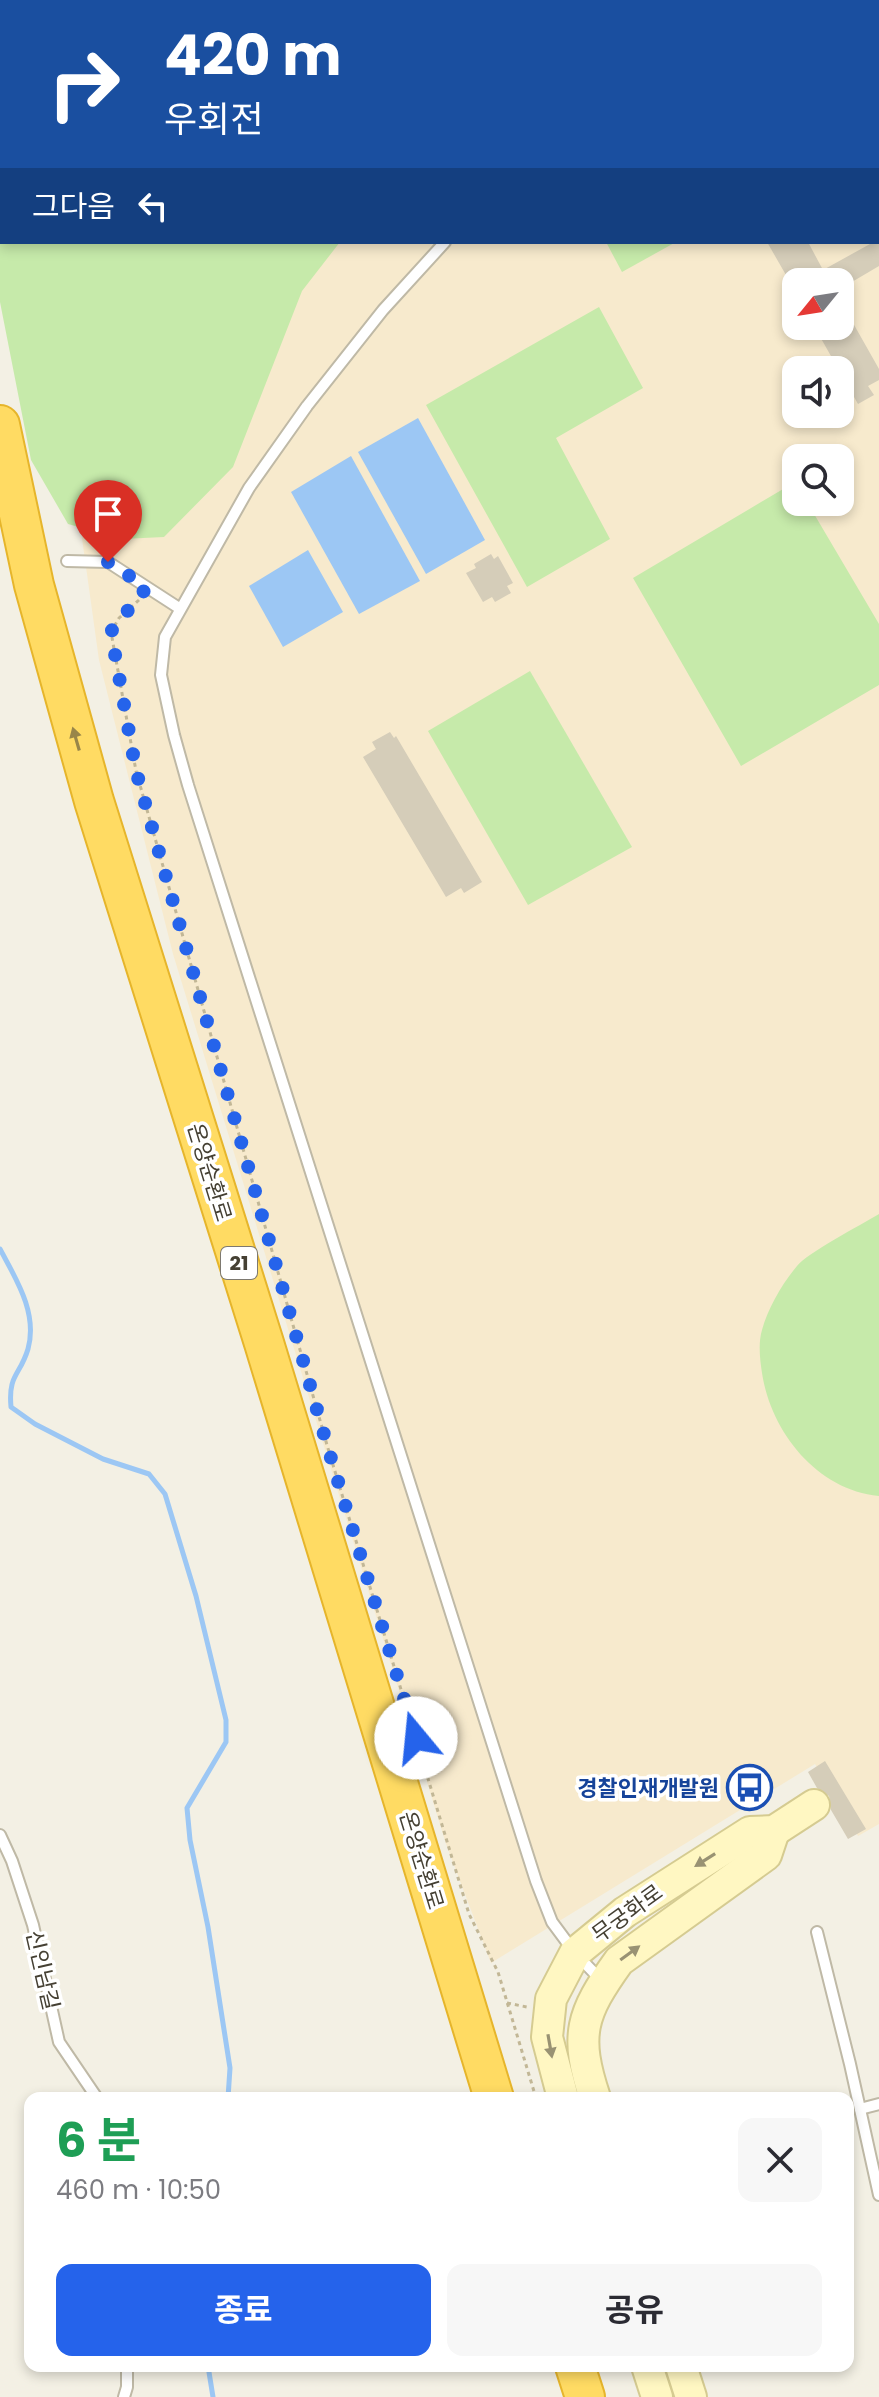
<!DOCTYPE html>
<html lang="ko">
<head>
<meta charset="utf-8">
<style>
	body { margin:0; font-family:Poppins,"Noto Sans KR",sans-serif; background:#f7f7f7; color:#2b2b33; height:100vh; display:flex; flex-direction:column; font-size:30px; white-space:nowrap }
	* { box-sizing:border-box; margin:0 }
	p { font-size:26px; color:#7c7c81 }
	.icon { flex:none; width:44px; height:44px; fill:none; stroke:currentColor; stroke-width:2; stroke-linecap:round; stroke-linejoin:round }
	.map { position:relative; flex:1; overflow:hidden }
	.details { position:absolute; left:24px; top:2092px; width:830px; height:280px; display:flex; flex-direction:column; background:#fff; border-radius:16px; box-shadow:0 4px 12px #0003 }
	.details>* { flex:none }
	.top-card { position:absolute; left:0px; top:0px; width:880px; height:244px; box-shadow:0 4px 12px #0003; background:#1a4fa0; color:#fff; overflow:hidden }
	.needle { width:52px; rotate:240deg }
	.fabs { position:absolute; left:782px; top:268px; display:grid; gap:16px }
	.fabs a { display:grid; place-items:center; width:72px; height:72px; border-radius:16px; background:#fff; box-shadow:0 4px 12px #0003; font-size:40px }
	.pin { position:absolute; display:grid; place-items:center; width:68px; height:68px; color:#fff; margin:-82px -34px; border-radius:50% 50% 50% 0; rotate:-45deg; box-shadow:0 0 8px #0007 }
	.pin .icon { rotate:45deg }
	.me { position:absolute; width:88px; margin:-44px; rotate:343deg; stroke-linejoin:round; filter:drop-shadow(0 0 6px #0008) }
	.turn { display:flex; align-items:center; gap:28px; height:168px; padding:0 32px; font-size:36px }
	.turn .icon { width:104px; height:104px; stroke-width:2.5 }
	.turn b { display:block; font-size:56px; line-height:68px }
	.then { display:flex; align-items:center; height:76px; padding:0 32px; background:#0003; gap:16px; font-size:30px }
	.round { display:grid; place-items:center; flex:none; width:84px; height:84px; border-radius:16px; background:#f7f7f7 }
	.headline { display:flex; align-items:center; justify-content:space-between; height:136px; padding:0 32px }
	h1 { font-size:48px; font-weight:700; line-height:60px; color:#1e9e55 }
	.cta { display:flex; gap:16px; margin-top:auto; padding:16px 32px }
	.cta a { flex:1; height:92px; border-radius:16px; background:#2563eb; color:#fff; font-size:32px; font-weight:700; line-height:92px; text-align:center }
	.cta a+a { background:#f7f7f7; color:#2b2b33 }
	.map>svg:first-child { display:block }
</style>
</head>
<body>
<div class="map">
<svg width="879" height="2397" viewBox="0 0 879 2397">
	<rect width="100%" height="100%" fill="#f3f0e4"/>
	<path fill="#f7eacd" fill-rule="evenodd" d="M567,0h312v1824l-21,12 -43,-72 -324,199 -45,-119 -273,-890 -74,-294 -24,-172 214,-246h589v-240h-317zM796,282h44v44h-44zM796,370h44v44h-44zM796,458h44v44h-44z"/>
	<g fill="#c6eaaa">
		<polygon points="0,0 620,0 2,2 2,242 340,242 302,291 233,467 164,537 122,539 68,524 31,460 0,302"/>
		<polygon points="606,242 676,242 622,272"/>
		<polygon points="599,307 643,388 556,438 610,539 527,587 426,405"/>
		<polygon points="795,482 796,502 807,502 879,624 879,685 741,766 633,578"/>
		<polygon points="530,671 632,847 528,905 428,731"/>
		<path d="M879,1214v282c-62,-6 -108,-64 -117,-123 -2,-13 -4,-30 0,-43 6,-22 20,-46 35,-64 10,-13 64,-41 82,-52z"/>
	</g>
	<g fill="#9cc7f4">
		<polygon points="418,418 485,540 426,574 358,452"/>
		<polygon points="351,456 420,581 359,614 291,492"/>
		<polygon points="308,550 343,612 283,647 249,586"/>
	</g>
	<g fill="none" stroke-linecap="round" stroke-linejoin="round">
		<g stroke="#9cc7f4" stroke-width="5">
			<path d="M0,1249c16,30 38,64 28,100 -8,27 -20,25 -17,58l24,17 68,35 46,15 16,20 31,102 30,124v22l-39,66 3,32 18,87 22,141 -2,30"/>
			<polyline points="208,2366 213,2397"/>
		</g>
	</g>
	<g fill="#d5cdb9">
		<polygon points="879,239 879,266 840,289 840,282 790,282 767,242 808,242 823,270"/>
		<polygon points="840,300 879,369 879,380 868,386 874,395 858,404 814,326 840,326"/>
		<polygon points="491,554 494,559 498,556 513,583 507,586 511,593 495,602 492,597 483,602 466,573 476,568 474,564"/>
		<polygon points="390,732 394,738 396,736 482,882 464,893 461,888 446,897 363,757 376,749 372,742"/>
		<polygon points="825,1761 866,1829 848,1839 831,1810 829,1796 817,1788 808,1772"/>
	</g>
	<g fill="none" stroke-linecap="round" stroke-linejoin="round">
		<defs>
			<g id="lane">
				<polyline points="735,2 737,0"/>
				<polyline points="445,242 383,310 307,406 249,488 165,637 161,675 174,735 188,785 536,1881 552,1922 575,1953 602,1981"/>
				<polyline points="67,561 108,562 179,608"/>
				<polyline points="0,1835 12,1861 33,1925 59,2042 97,2098"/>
				<polyline points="817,1932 850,2064 879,2195"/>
				<polyline points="860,2109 879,2104"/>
				<polyline points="124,2397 127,2387 127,2366"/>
			</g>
			<g id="secondary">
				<polyline points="563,2098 547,2037 551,1999 575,1953 625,1912 750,1832 774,1831 814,1805"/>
				<path d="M595,2098c-21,-63 -14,-84 24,-137l147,-106 8,-24"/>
				<polyline points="647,2366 657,2397"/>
				<polyline points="681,2366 691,2397"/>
			</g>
			<g id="highway">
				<polyline points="0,425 34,585 94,801 264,1343 494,2098"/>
				<polyline points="575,2366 585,2397"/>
			</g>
		</defs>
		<use href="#lane" stroke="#bfb9a6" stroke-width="14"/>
		<use href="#secondary" stroke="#d5cb91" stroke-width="34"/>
		<use href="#highway" stroke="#e6b52b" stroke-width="42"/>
		<g stroke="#c2b796" stroke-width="3" stroke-dasharray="4 4" stroke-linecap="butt">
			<polyline points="139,600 119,618 111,632 136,771 327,1445 469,1914 498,1972 536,2098"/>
			<polyline points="507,2003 527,2007"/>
		</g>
		<use href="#lane" stroke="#fff" stroke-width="10"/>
		<use href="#secondary" stroke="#fff7c2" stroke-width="30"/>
		<use href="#highway" stroke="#ffdb63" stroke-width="38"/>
	</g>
	<defs><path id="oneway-solid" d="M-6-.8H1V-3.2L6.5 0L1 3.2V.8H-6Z" transform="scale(2)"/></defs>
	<use fill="#998649" href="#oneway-solid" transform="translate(76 739) rotate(-106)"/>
	<g fill="#999273">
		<use href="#oneway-solid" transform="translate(705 1860) rotate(148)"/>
		<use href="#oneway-solid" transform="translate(630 1953) rotate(-36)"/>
		<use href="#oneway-solid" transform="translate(550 2046) rotate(80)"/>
	</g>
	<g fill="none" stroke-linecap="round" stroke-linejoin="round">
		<path stroke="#2563eb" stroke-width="14" stroke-dasharray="0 25.2" d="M108,562l38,25c-9,18 -25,27 -35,45l25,139 191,674 89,293"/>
	</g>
	<defs>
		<symbol id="bus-ring" viewBox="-11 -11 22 22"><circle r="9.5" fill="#fff" stroke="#1a4fb4" stroke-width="1.5"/><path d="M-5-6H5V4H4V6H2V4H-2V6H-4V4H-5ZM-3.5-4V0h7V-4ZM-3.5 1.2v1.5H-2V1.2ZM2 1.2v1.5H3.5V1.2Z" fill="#1a4fb4"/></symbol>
	</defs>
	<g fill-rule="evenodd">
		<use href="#bus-ring" x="724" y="1762" width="51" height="51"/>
	</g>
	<g text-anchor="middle" stroke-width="7" stroke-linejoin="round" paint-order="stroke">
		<rect fill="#fff" stroke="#7d7970" stroke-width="2" x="221" y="1247" width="36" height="32" rx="6"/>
		<g font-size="20" font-weight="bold" fill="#454033">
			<text x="239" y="1270">21</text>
		</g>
		<g font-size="22" fill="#454033" stroke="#fff">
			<text transform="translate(210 1172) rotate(73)" y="8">온양순환로</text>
			<text transform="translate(422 1860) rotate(73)" y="8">온양순환로</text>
			<text transform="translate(627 1913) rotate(-36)" y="8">무궁화로</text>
			<text transform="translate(43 1970) rotate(77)" y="8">신인남길</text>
		</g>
		<g font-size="22" font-weight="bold" fill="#164399" stroke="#fff" text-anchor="end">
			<text x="719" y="1796">경찰인재개발원</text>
		</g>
	</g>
</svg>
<div class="fabs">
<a><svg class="needle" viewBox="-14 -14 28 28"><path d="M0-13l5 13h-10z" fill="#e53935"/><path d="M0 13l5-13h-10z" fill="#7c7c81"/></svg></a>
<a><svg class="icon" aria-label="sound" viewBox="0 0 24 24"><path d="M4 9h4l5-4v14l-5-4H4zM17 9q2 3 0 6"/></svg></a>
<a><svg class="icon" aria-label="search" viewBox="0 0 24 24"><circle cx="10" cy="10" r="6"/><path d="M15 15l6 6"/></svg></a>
</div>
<div class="pin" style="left:108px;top:562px;background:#d93025"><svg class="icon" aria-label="arrive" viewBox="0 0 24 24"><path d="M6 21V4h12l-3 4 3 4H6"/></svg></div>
<svg class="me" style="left:416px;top:1738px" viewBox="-20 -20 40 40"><circle r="19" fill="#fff"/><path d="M0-13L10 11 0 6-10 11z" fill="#2563eb"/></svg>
<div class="top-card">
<div class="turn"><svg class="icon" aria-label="right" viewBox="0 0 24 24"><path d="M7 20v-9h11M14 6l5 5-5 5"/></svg><div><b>420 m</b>우회전</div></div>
<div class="then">그다음<svg class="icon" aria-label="left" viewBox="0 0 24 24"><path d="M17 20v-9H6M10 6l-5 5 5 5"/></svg></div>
</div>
<section class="details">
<div class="headline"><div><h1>6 분</h1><p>460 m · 10:50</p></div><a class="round"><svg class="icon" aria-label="close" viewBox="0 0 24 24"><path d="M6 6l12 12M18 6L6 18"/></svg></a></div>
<div class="cta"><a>종료</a><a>공유</a></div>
</section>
</div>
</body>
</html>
